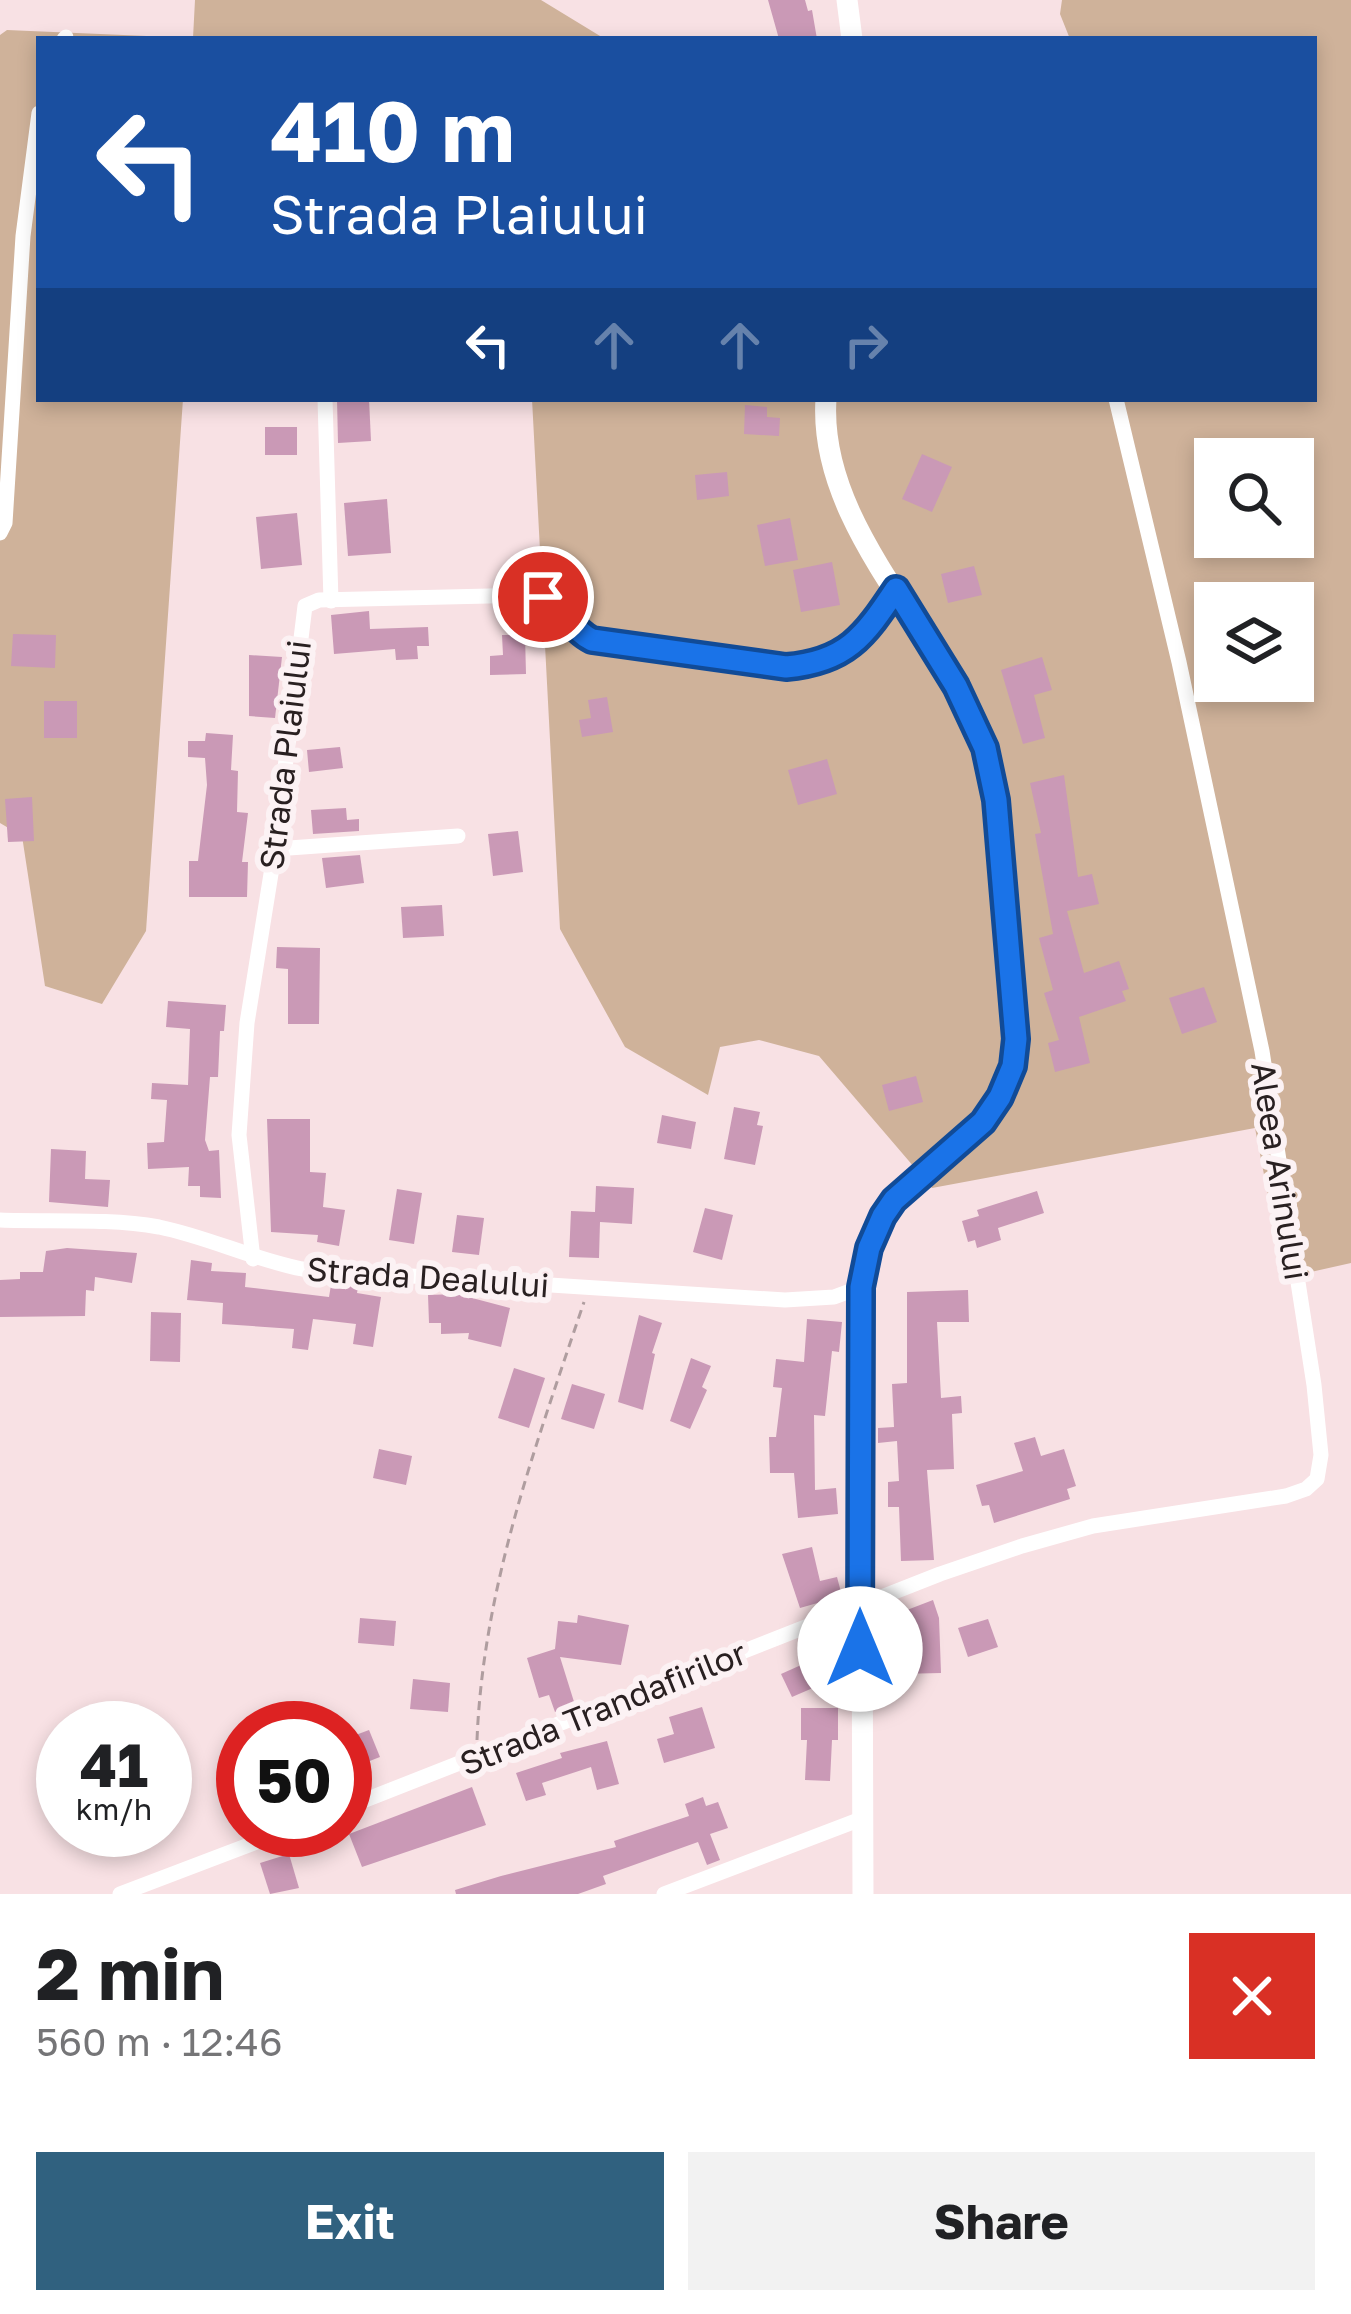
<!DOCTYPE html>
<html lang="en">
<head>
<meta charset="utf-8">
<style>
	body { margin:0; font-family:"Golos Text",sans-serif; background:#f2f2f2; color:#202124; height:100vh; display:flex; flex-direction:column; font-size:45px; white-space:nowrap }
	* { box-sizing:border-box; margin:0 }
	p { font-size:39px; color:#757577 }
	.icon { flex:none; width:66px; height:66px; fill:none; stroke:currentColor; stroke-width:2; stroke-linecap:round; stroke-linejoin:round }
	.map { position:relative; height:1894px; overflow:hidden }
	.panel { display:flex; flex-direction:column; background:#fff; flex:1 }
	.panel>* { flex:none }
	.top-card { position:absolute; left:36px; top:36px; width:1281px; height:366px; border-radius:0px; box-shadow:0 6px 18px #0003; background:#1a4fa0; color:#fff; overflow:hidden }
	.buttons { position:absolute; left:1194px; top:438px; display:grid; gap:24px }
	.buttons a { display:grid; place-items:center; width:120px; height:120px; border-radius:0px; background:#fff; box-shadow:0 6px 18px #0003; font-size:60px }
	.speed { position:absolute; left:36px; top:1701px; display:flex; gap:24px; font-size:60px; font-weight:700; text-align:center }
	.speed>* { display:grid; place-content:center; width:156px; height:156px; border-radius:50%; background:#fff; box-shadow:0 6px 18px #0003; line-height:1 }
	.speed small { font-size:30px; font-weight:400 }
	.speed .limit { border:18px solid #d22; background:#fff; color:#111 }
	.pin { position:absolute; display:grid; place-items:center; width:102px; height:102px; color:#fff; margin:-51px; border:6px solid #fff; border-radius:50%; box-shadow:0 3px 12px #0007 }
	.me { position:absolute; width:132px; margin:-66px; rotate:0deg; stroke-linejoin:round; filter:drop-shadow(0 0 9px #0008) }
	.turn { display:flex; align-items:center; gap:42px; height:252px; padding:0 36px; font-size:54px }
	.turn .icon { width:156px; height:156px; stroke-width:2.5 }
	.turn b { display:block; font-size:84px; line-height:102px }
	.lanes { display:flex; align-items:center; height:114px; padding:0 36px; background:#0003; justify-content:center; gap:60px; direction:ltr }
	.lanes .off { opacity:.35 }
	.round { display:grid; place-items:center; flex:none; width:126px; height:126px; border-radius:0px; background:#f2f2f2 }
	.overview { display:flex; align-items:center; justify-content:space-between; height:204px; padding:0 36px }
	h1 { font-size:72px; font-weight:700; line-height:90px }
	.button { display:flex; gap:24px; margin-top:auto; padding:24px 36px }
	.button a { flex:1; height:138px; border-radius:0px; background:#30617f; color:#fff; font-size:48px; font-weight:700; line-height:138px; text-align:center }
	.button a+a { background:#f2f2f2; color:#202124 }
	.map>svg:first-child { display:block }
</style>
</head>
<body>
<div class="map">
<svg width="1351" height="1894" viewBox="0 0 1351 1894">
	<rect width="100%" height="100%" fill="#f8e1e4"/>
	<g fill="#cfb29a" fill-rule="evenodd">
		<polygon points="195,0 541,0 605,39 39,39 39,399 183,399 146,931 102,1004 45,986 22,836 0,823 0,35 7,30 193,38"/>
		<path d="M1062,0h289v1263l-67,15 -29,-150 -323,60 -113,-132 -60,-16 -39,7 -12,48 -83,-48 -65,-118 -28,-530h782v-360h-244l-10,-25zM1215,459h78v78h-78zM1215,603h78v78h-78z"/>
	</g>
	<g fill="#ca99b6">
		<polygon points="768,0 805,0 808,11 812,10 817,39 779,39"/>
		<polygon points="337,399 369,399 371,441 338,443"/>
		<polygon points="745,405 767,407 767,417 780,418 779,436 744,434"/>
		<rect x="265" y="427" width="32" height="28"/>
		<polygon points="922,454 952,467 932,512 902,499"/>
		<polygon points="727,472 729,496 697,500 695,475"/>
		<polygon points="387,499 391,553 348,556 344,503"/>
		<polygon points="297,513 302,565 261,569 256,517"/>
		<polygon points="790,518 798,560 765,566 757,525"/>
		<polygon points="832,562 840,605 801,612 793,570"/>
		<polygon points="974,566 982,595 948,603 941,574"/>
		<polygon points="369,611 370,629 428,627 429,646 417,646 418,659 396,660 395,649 334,654 331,615"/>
		<polygon points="13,634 56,635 55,668 11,666"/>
		<polygon points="502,635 525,635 526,674 490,675 490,656 503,655"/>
		<polygon points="249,655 282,657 275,718 249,716"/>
		<polygon points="1042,657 1052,690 1034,695 1045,738 1023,744 1001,670"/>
		<polygon points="607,697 613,732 582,737 579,720 591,718 588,700"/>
		<rect x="44" y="701" width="33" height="37"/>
		<polygon points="206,733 233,735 231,770 238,771 237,812 248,813 242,862 248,862 247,897 189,897 189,861 198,861 207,785 205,758 188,757 188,741 205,741"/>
		<polygon points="340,747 343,768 309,772 307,750"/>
		<polygon points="827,759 837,794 798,805 788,770"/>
		<polygon points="1064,775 1078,877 1092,874 1099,904 1067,911 1084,973 1119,961 1129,989 1122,991 1126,1001 1079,1017 1090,1063 1055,1072 1048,1043 1059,1040 1044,993 1053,990 1039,938 1053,934 1035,834 1041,833 1030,783"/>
		<polygon points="32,797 34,841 8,842 5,799"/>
		<polygon points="346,808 347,820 359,819 359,831 313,834 311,810"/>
		<polygon points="518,831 523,872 493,876 488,834"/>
		<polygon points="360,855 364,883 326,888 322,858"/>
		<polygon points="442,905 444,936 403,938 401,907"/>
		<polygon points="277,947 320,948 319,1024 288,1024 288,969 276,968"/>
		<polygon points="1204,987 1217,1022 1182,1034 1169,998"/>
		<polygon points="168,1001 226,1005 224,1031 220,1031 218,1077 210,1077 205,1140 209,1151 219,1150 221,1198 200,1197 200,1186 188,1186 189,1167 148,1169 147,1143 164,1142 167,1100 151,1099 152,1083 188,1085 190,1029 166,1027"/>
		<polygon points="916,1076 923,1102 889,1111 882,1085"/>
		<polygon points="734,1107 760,1112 757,1125 763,1126 755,1165 724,1159"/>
		<polygon points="662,1115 696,1122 691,1149 657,1143"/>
		<polygon points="267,1119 310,1119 310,1172 326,1173 323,1207 345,1210 339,1246 317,1242 318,1235 271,1232"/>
		<polygon points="51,1149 86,1151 85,1179 110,1180 108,1207 49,1202"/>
		<polygon points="596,1186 634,1188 632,1224 600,1222 599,1258 569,1257 571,1211 595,1212"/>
		<polygon points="397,1189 422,1193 414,1244 389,1240"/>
		<polygon points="1037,1191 1044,1213 998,1228 1001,1240 977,1248 975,1240 968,1242 962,1221 979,1216 977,1210"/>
		<polygon points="705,1208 733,1215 722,1260 693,1252"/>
		<polygon points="457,1215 484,1218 479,1255 452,1252"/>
		<polygon points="67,1248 137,1253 132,1283 95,1277 94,1291 86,1290 85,1316 0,1317 0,1280 20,1279 20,1272 43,1272 46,1251"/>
		<polygon points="191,1260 212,1263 211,1271 246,1273 245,1287 329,1297 331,1285 358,1287 357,1293 381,1297 373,1347 353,1344 356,1324 313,1319 308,1350 292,1348 294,1329 222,1324 223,1303 187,1300"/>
		<polygon points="968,1290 969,1322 937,1322 941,1398 961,1396 962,1413 952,1414 954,1469 927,1470 934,1560 901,1561 899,1507 888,1507 888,1482 899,1481 897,1441 878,1443 878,1428 894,1427 892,1384 907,1383 907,1292"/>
		<polygon points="457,1294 510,1308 501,1347 468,1339 469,1333 441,1334 441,1323 429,1323 428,1295"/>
		<polygon points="151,1312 181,1313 180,1362 150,1361"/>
		<polygon points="639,1315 662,1323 652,1353 655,1354 643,1410 618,1402"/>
		<polygon points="807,1319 842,1322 839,1352 832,1351 825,1416 814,1415 815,1490 836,1488 838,1514 798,1518 794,1473 770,1473 769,1437 776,1437 782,1388 773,1387 776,1359 804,1362"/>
		<polygon points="691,1358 711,1366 702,1387 707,1390 690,1429 670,1421"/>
		<polygon points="514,1368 545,1378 529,1428 498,1418"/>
		<polygon points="572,1384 605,1394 594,1429 561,1419"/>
		<polygon points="1035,1437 1041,1456 1064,1449 1076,1486 1067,1489 1070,1499 994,1523 989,1505 982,1506 976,1485 1023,1471 1014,1443"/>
		<polygon points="379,1449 412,1456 406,1485 373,1478"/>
		<polygon points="812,1547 820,1581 837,1577 842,1596 800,1608 782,1554"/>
		<polygon points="933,1600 939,1618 941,1673 899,1674 898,1644 919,1644 907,1610"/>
		<polygon points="578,1615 629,1625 621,1665 560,1657 575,1705 555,1712 549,1695 539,1698 527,1658 555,1649 558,1621 577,1623"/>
		<polygon points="360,1618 396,1621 394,1646 358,1643"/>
		<polygon points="988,1619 998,1647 968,1657 958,1628"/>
		<polygon points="819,1657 829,1681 792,1697 781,1674"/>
		<polygon points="413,1679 450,1683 448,1712 410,1709"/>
		<polygon points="702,1707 715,1748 664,1763 657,1739 674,1734 669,1717"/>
		<polygon points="801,1708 838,1708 838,1740 832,1740 830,1781 805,1780 807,1740 801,1740"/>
		<polygon points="369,1730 380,1757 349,1769 345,1739"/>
		<polygon points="607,1741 619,1784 597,1790 591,1767 542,1783 546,1795 526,1801 516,1773 562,1758 560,1753"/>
		<polygon points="472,1787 486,1825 362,1867 349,1834"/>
		<polygon points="703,1797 706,1806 718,1802 728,1828 710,1834 720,1860 707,1865 698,1842 603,1876 606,1884 578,1894 456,1894 455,1890 501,1876 616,1847 614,1841 689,1816 685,1804"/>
		<polygon points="289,1854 299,1888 270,1894 260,1863"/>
	</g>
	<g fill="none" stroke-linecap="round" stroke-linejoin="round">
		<path stroke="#af9d9f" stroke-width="3" stroke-dasharray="9 6" stroke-linecap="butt" d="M477,1740c6,-153 59,-295 107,-438"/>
		<g stroke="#fff" stroke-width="15">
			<polyline points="64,39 66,37"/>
			<polyline points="325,399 331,601"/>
			<polyline points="0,533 5,523 23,236 39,113"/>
			<polyline points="275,849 458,836"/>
			<path d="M0,1220c51,2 108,-2 159,7 49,10 93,32 143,42l483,31 49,-3 27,-10"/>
			<path d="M253,1259l-14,-124 8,-112 28,-174 30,-243 14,-6 207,-5c42,7 34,30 67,45l193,27c60,-5 78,-30 110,-78"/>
			<polyline points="345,1808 940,1574 1022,1546 1093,1526 1286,1496 1306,1489 1317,1479 1321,1455 1314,1385 1262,1051 1179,662 1116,399"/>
			<polyline points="120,1894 288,1830"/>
			<polyline points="664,1894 861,1819"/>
		</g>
		<g stroke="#fff" stroke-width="21">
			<polyline points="847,0 852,39"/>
			<path d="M826,399c-8,121 102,220 149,327 28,61 26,131 32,197 4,39 11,79 9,119 -3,50 -36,89 -75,120 -16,13 -35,24 -49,41 -20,24 -25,54 -31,84l2,607"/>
		</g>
	</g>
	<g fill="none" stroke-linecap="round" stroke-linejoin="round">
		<defs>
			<path id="route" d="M543,597c21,10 28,33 49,43l194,27c60,-5 78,-30 110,-78l60,97 29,62 11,52 20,239 -3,27 -13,31 -17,25 -89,78 -11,16 -14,32 -8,39 -1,362"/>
		</defs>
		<use href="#route" stroke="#114b97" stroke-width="30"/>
		<use href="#route" stroke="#1a73e8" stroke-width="21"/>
	</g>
	<g text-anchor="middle" stroke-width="12" stroke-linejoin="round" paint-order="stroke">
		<g font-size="33" fill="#292021" stroke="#fcf2f4">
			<text transform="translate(285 755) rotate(-83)" y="12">Strada Plaiului</text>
			<text transform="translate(1280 1171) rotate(81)" y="12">Aleea Arinului</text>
			<text transform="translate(428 1277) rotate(4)" y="12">Strada Dealului</text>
			<text transform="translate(603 1708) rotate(-22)" y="12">Strada Trandafirilor</text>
		</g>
	</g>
</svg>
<div class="buttons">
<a><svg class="icon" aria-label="search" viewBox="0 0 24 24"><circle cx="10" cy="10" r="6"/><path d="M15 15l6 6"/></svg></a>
<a><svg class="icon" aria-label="layers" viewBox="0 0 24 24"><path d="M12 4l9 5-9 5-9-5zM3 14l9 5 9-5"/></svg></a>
</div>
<div class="speed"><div>41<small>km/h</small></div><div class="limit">50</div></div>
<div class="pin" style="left:543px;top:597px;background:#d93025"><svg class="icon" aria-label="arrive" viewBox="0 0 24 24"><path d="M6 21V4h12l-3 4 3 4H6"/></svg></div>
<svg class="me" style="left:860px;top:1649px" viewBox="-20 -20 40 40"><circle r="19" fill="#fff"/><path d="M0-13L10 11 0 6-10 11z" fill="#1a73e8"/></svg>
<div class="top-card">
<div class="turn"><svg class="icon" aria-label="left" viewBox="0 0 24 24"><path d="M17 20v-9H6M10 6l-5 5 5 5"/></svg><div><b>410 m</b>Strada Plaiului</div></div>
<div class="lanes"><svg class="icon" aria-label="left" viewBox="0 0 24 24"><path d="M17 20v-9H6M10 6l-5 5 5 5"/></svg><svg class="icon off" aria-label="ahead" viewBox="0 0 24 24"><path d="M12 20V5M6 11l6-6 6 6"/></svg><svg class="icon off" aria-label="ahead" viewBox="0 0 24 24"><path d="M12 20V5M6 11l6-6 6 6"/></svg><svg class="icon off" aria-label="right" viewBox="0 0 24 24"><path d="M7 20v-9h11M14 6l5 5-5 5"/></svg></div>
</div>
</div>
<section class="panel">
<div class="overview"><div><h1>2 min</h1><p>560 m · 12:46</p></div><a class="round" style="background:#d93025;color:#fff"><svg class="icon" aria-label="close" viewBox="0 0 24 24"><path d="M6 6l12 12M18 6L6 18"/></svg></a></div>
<div class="button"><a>Exit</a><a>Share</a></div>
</section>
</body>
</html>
